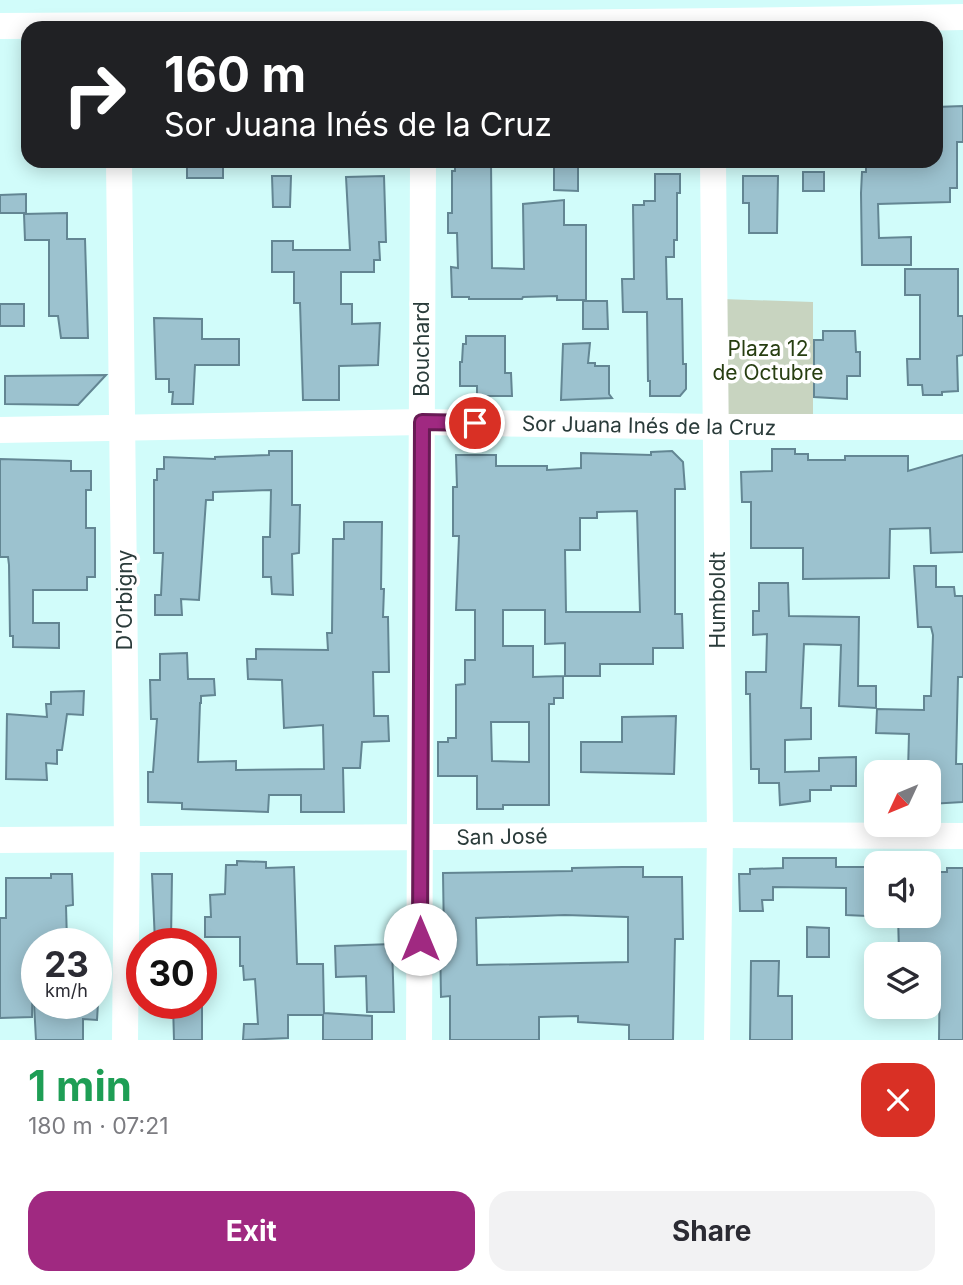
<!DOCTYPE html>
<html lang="en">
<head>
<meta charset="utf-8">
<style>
	body { margin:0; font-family:Inter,sans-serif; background:#f2f2f3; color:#2b2b33; height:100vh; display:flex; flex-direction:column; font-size:26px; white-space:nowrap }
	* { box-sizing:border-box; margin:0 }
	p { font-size:23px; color:#7c7c81 }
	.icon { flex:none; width:38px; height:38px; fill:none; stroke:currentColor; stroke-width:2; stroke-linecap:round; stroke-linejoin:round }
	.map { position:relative; height:1040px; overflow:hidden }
	.drawer { display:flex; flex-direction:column; background:#fff; flex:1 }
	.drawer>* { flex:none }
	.top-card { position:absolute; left:21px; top:21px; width:922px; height:147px; border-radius:21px; box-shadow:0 4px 18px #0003; background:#202124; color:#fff; overflow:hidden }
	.needle { width:46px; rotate:226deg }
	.fabs { position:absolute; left:864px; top:760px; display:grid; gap:14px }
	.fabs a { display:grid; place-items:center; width:77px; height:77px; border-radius:14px; background:#fff; box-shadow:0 4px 18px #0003; font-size:35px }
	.speed { position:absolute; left:21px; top:928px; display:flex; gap:14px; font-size:35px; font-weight:700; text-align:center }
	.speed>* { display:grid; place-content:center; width:91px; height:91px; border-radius:50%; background:#fff; box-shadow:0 4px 18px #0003; line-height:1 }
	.speed small { font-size:18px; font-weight:400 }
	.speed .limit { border:10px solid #d22; background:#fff; color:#111 }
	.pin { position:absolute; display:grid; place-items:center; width:60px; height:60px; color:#fff; margin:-30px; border:4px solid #fff; border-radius:50%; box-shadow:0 2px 7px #0007 }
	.me { position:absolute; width:77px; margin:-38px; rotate:0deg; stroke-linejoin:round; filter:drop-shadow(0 0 5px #0008) }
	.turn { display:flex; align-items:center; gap:24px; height:147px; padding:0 28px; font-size:32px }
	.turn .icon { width:91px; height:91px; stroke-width:2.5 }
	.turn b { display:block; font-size:49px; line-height:60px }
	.round { display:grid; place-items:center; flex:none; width:74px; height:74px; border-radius:21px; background:#f2f2f3 }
	.head { display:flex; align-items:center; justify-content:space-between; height:119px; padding:0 28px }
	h1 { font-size:42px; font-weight:700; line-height:52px; color:#1e9e55 }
	.button { display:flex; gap:14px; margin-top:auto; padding:14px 28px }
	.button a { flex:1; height:80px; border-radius:21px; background:#a02981; color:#fff; font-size:28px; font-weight:700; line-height:80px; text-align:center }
	.button a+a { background:#f2f2f3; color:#2b2b33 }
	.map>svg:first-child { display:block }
</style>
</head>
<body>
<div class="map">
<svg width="963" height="1040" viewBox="0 0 963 1040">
	<rect width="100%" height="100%" fill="#d1fcfa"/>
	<polygon fill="#c8d4c0" points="722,299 813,302 813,420 725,419"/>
	<g fill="#9cc2cf" stroke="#638693" stroke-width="2" fill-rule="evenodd">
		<polygon points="963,106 963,142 957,142 957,188 950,188 950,202 878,204 879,238 911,237 911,265 862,265 861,193 862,172 866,172 866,161 936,161 936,107"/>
		<rect x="187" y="161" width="36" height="17"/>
		<polygon points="455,161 491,161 492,268 524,269 523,204 564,200 564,225 586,225 586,300 557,300 557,296 523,297 522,299 469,299 469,297 452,297 451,267 458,268 457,233 448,233 448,213 452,213 452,171 455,171"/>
		<polygon points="554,161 578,161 578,191 554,190"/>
		<rect x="803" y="172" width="21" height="19"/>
		<polygon points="655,174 680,174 680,193 677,193 677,240 674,240 674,257 666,257 667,299 682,299 683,364 686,364 686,389 680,396 650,396 650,381 648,381 647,312 623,312 622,279 634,279 633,205 644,205 644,201 655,201"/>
		<polygon points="272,176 291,176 290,207 273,207"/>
		<polygon points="384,176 386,242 379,242 380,260 374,260 374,272 341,272 341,304 352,304 352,324 380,323 378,365 339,366 339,400 303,400 300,303 294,303 294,272 272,272 272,241 293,241 293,250 350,250 346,177"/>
		<polygon points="743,176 778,176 777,233 749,233 749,203 743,203"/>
		<polygon points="26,194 26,213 0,213 0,195"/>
		<polygon points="67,213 67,239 85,239 88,338 61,338 58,316 49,316 49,240 25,240 24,214"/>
		<polygon points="905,269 958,269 958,316 963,316 963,355 957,356 958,391 942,392 942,395 923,395 922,385 908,385 907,359 920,359 920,295 905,295"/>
		<polygon points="583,301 607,301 608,329 583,329"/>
		<rect x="0" y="304" width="24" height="22"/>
		<polygon points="154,318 202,319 202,339 239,339 239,365 195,365 193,404 172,404 173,392 169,392 169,379 156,379"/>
		<polygon points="823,331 855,331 856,352 860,352 860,376 847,376 847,399 814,397 814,340 823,340"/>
		<polygon points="466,336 505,336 505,373 511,373 512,396 477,396 477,386 460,386 460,362 462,362 463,344 466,344"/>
		<polygon points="590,343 588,363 595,363 595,366 609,366 609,394 612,398 561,400 563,344"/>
		<polygon points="106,375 78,405 5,404 5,376"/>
		<polygon points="772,449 795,449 795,454 808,454 808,460 845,460 845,456 908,456 908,471 963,455 963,552 931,553 930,528 890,529 889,578 803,579 803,548 751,548 751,502 742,502 741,472 772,471"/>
		<polygon points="269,451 292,451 292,505 300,505 299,553 292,554 293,595 272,594 271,577 263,577 263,537 270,537 271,490 213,492 213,500 206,500 199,600 181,599 182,615 155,615 155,595 161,595 163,553 154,553 154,480 157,480 157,469 164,469 164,457 215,459 215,457 269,455"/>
		<path d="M672,451l11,11 2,27h-10v125h7l1,34h-30v16h-53v12h-35v-33l-20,1v-34h-42v36h30v31l30,-1v22h-9v6h-5v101h-46v4h-26v-33h-39v-34h10v-4h8v-53l9,-1v-24h10v-50h-19l3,-74h-6v-49h4l-1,-32h40v11h51v4l34,-2v-15l70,2v-3zM637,511l3,101h-74l-1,-62h15v-32h17v-6zM491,722h38v40l-37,-1z"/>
		<polygon points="0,459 71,461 71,471 91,471 91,490 86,490 86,528 95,528 95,577 87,577 87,590 33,590 33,623 59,623 59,648 13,647 13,636 10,636 9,565 8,557 0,557"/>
		<polygon points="344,522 382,522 381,589 384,589 383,617 388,617 389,672 373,672 374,716 388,716 389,741 362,742 360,768 343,768 344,812 301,812 301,795 269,795 268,812 182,809 182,803 148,802 148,772 153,772 157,719 151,719 150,680 160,680 160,654 187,653 188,679 214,679 215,695 201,696 201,703 200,703 198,762 236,761 236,770 324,769 323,725 284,728 282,680 248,679 247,659 256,659 256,649 328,650 327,633 332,633 333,539 344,539"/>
		<polygon points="914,566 936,566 936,587 954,587 955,596 963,596 963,677 958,677 956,764 963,764 963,802 930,804 929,772 908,771 909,734 876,733 877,709 924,710 924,696 931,696 933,635 931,627 918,627"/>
		<polygon points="759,583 788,583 789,616 859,617 858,686 876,686 876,708 839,706 841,645 804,644 801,708 811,708 811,739 785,740 785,772 819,771 819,758 856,757 856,786 831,786 831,790 810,790 810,801 780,805 779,783 759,783 759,769 751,769 750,694 746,694 746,672 766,672 767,634 753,635 753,611 759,611"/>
		<polygon points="84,691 83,715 67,714 62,750 57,750 57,764 46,763 47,780 6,779 7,714 47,717 46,704 51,704 51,692"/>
		<polygon points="676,716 674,774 581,772 581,742 622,742 622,717"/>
		<polygon points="783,858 836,858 836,867 867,867 867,916 846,915 846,888 773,887 773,900 762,900 763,911 740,911 739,874 750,874 750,869 783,868"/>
		<polygon points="237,861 266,862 266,868 294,867 297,964 323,964 324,1013 372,1016 372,1040 323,1040 323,1015 288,1015 288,1038 243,1040 244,1024 258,1024 255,979 244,980 243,966 240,966 240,937 205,937 205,917 211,917 210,895 225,894 226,865 237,865"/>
		<path d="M622,867h21v10h39l1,62h-8l-2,101h-44v-15l-51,-3v-6l-39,1v23h-89v-44l-9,1 -1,-57h4l-1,-67 129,-2v-3zM565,915l63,2v45l-151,3 -1,-47z"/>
		<polygon points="947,868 963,868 963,1040 939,1040 940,954 899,954 898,915 929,915 929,876 939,876 939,872 947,872"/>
		<polygon points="51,874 72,874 73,905 66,906 67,941 66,943 37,943 37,968 33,968 32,1017 0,1018 0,918 6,918 6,878 51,878"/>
		<polygon points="152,874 172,874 171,941 155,942"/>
		<polygon points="807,927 829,928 829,957 807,957"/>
		<polygon points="392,944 394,1012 367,1012 366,976 336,977 335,946"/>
		<polygon points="751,961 779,961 778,996 792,996 792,1040 750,1040"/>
		<polygon points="34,1003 98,1003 97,1020 83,1019 83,1040 36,1040"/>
		<polygon points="202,1003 202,1040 174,1040 173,1004"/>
	</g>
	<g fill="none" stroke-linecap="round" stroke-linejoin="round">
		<g stroke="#fff" stroke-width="26">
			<path d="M0,26c321,-2 642,-2 963,-9"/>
			<polyline points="119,161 127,838 125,1040"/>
			<polyline points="713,161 720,835 717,1040"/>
			<polyline points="0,430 422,422 716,427 963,427"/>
			<polyline points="0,840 720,835 963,836"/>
			<polyline points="419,1040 423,161"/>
		</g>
	</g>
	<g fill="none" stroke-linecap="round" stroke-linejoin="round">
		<defs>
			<polyline id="route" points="420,939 422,422 475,423"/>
		</defs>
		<use href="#route" stroke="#681b54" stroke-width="18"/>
		<use href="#route" stroke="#a02981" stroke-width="12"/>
	</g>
	<g text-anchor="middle" stroke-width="7" stroke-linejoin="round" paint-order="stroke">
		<g font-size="21" fill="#2a3b3a" stroke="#fff">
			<text transform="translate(422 349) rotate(-90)" y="7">Bouchard</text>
			<text transform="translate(649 426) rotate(1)" y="7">Sor Juana Inés de la Cruz</text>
			<text transform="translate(125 600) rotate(-90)" y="7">D'Orbigny</text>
			<text transform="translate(718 600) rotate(-90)" y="7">Humboldt</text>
			<text transform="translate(502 837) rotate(-1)" y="7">San José</text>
		</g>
		<g font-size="21" fill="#273e11" stroke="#fff">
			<text x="768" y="356">Plaza 12<tspan x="768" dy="24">de Octubre</tspan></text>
		</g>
	</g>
</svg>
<div class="fabs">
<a><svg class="needle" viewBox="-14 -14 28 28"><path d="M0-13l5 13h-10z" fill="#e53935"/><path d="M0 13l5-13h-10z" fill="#7c7c81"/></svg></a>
<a><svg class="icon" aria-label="sound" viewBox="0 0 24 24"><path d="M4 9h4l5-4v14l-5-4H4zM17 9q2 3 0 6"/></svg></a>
<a><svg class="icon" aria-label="layers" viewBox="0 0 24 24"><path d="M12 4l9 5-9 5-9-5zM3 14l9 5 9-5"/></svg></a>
</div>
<div class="speed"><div>23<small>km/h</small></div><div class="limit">30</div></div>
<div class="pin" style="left:475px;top:423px;background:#d93025"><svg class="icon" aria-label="arrive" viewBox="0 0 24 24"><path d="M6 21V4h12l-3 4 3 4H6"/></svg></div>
<svg class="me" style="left:420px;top:939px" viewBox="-20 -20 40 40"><circle r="19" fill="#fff"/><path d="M0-13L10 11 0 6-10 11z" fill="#a02981"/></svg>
<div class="top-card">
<div class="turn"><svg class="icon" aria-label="right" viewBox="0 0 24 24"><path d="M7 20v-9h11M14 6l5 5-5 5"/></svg><div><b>160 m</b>Sor Juana Inés de la Cruz</div></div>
</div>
</div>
<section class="drawer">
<div class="head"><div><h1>1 min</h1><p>180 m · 07:21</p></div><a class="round" style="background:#d93025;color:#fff"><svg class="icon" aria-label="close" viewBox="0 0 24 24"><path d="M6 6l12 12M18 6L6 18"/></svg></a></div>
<div class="button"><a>Exit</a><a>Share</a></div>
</section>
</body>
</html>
